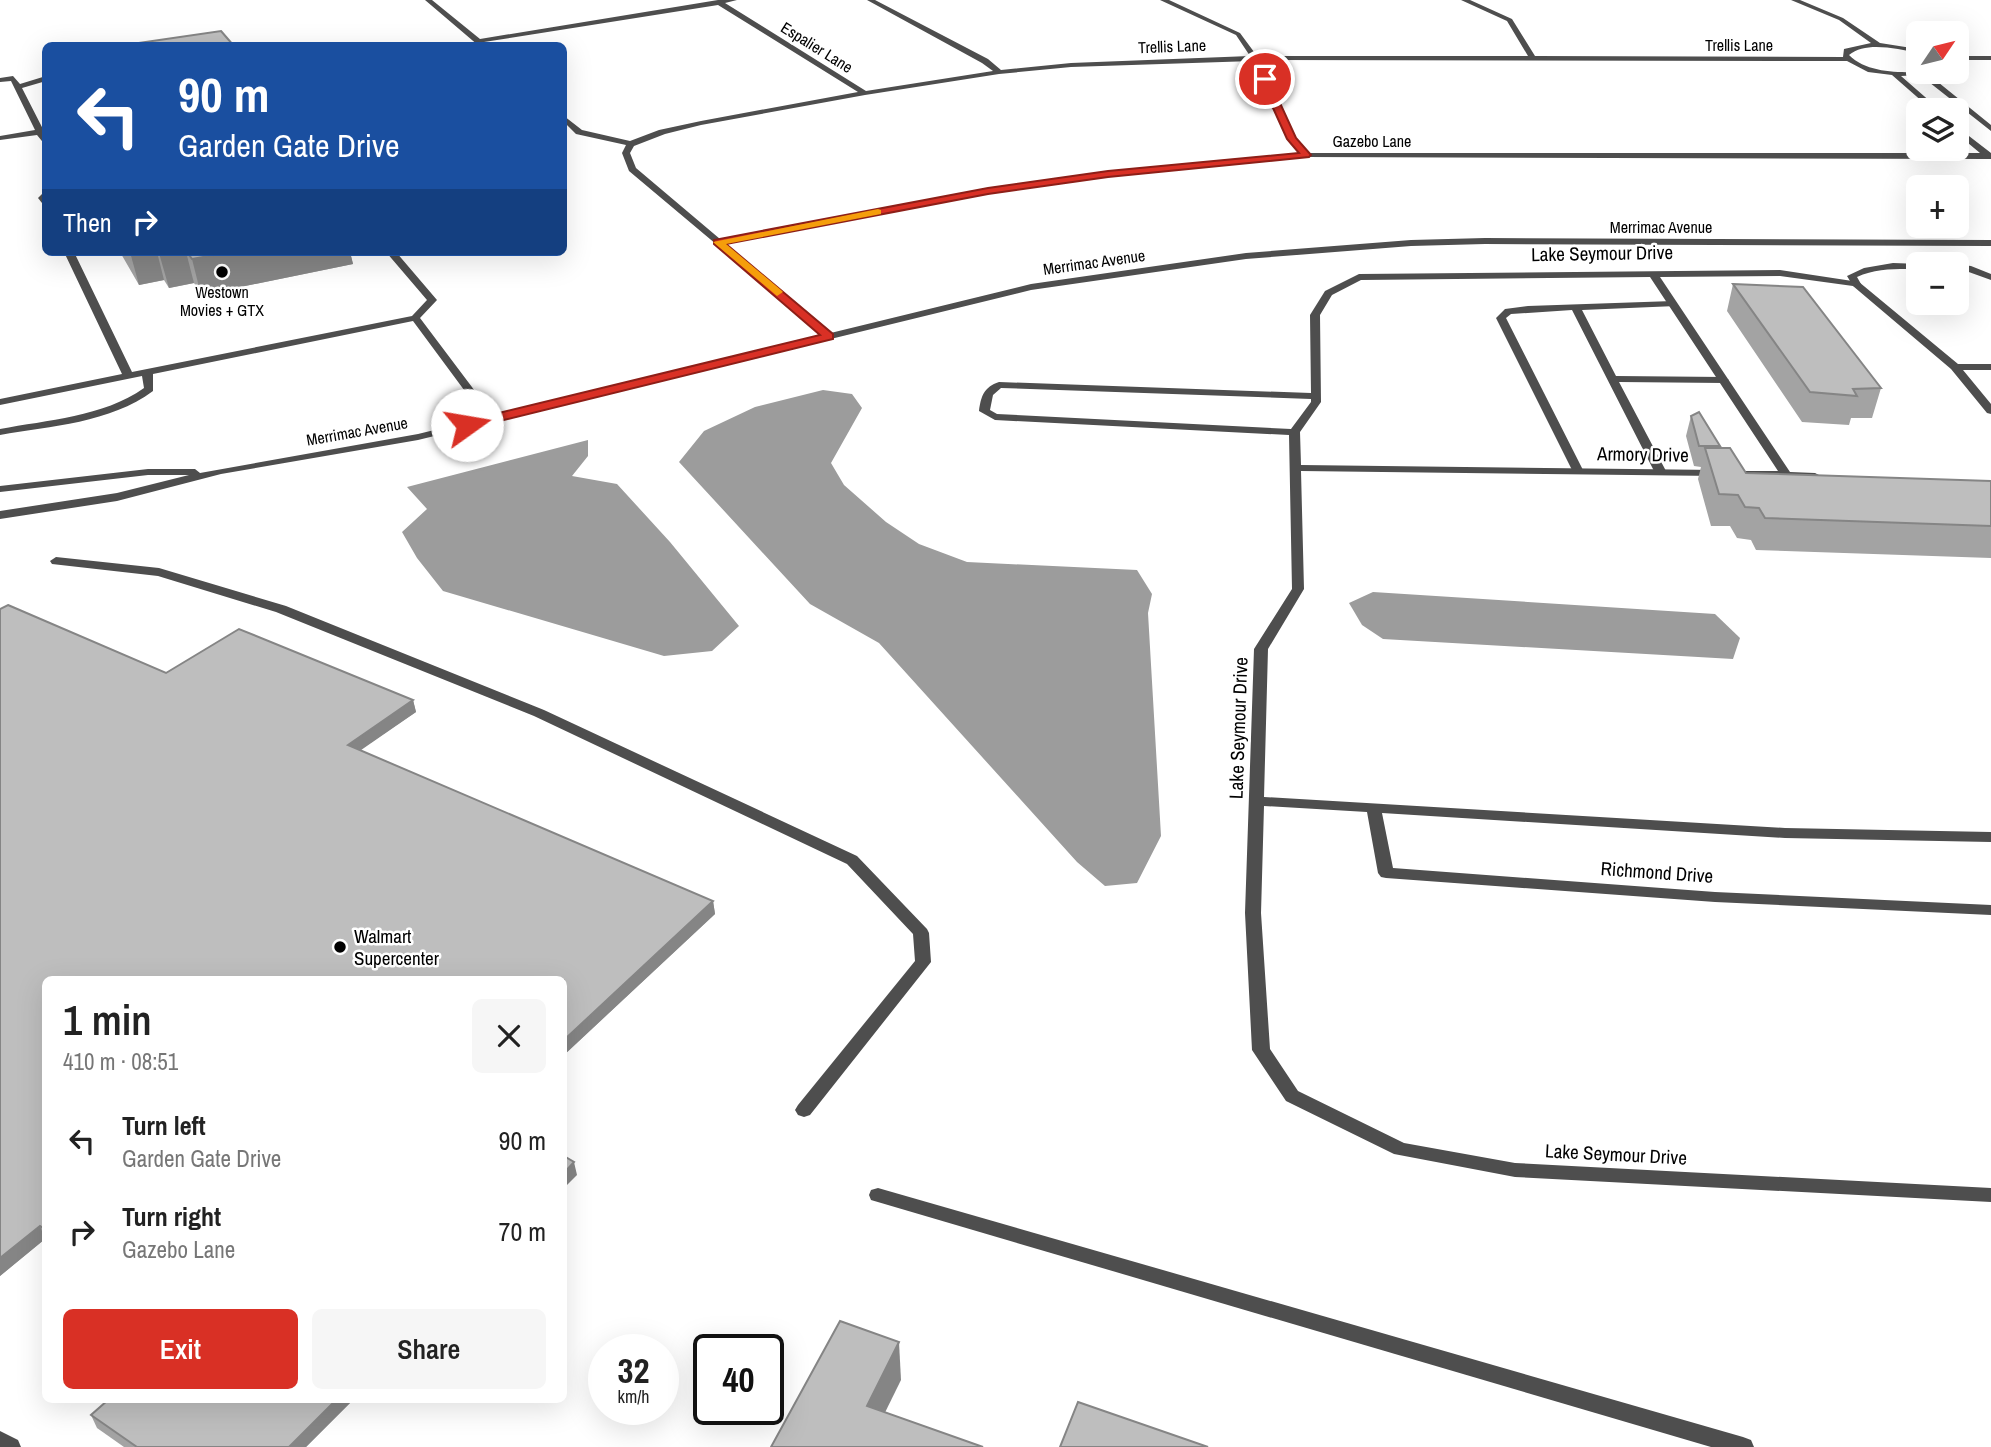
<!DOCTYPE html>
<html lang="en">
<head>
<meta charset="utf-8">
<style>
	body { margin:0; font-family:"Archivo Narrow",sans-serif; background:#f6f6f6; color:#222; height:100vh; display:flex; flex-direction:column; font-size:26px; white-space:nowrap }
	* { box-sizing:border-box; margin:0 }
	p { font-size:23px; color:#767676 }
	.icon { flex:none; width:38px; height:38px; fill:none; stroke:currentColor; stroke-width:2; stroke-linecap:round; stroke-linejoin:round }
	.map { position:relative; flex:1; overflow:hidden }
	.side { position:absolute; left:42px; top:976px; width:525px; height:427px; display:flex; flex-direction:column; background:#fff; border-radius:10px; box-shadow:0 7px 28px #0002 }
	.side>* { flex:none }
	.hud { position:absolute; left:42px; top:42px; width:525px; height:214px; border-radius:10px; box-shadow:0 7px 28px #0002; background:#1a4fa0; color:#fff; overflow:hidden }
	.needle { width:46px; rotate:55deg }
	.buttons { position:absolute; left:1906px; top:21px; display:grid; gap:14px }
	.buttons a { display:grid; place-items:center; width:63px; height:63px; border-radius:10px; background:#fff; box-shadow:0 7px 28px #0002; font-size:35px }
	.speed { position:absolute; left:588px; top:1334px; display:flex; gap:14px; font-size:35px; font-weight:700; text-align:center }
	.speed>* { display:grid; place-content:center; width:91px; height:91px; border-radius:50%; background:#fff; box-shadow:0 7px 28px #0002; line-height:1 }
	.speed small { font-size:18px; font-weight:400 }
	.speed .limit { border:4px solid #111; border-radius:10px; background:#fff; color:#111 }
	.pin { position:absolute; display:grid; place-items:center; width:60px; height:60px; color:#fff; margin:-30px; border:4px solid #fff; border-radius:50%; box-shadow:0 2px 7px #0007 }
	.me { position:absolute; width:77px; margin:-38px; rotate:77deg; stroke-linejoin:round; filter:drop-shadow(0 0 5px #0008) }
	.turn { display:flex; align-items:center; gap:24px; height:147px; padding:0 21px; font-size:32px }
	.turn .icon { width:91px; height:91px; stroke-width:2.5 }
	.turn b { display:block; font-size:49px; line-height:60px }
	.then { display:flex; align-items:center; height:66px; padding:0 21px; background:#0003; gap:14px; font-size:26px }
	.round { display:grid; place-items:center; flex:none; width:74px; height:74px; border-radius:10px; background:#f6f6f6 }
	.headline { display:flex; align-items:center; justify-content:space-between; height:119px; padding:0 21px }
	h1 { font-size:42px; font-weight:600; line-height:52px }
	.cta { display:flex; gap:14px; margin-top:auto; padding:14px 21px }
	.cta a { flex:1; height:80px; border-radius:10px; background:#d93025; color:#fff; font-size:28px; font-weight:600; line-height:80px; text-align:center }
	.cta a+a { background:#f6f6f6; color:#222 }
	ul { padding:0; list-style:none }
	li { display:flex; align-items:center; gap:21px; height:91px; padding:0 21px }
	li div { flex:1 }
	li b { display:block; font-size:26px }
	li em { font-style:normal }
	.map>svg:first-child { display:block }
</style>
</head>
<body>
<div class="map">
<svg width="1991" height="1447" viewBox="0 0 1991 1447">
	<rect width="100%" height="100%" fill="#fff"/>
	<g fill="#9c9c9c">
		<polygon points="823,390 852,394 862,408 831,463 844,485 886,522 919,544 967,562 1137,570 1152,594 1148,613 1161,836 1137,883 1105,886 1077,862 879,643 810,604 679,462 704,431 755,407"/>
		<polygon points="588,440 588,456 572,476 617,484 670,542 739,626 712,651 664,656 443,591 417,558 402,532 427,509 407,487"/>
		<polygon points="1373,592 1715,614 1740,638 1733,659 1383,639 1362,625 1349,603"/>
	</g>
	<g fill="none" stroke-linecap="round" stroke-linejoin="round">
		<g fill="#4e4e4e" fill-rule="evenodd">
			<polygon points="13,76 20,84 46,76 46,81 22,88 46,135 46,146 37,135 0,140 0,136 35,130 11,81 0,82 0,78"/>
			<polygon points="43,193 46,193 46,208 38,198"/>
			<path d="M64,252h10l58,120 280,-56 15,-16 -41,-48h10l41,48 -17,18 76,101 -1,2h-8l-74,-100 -260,53v17c-43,32 -102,35 -153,44v-6c47,-9 103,-12 144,-41l-2,-12 -142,29v-6l122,-25z"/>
			<path d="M1893,263l28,1h-3v5c-21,0 -42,-1 -61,8l4,7 -5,3 -3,-1 -6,-10 17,-8z"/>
			<polygon points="1956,264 1971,266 1991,274 1991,280 1966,271 1956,270"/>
			<polygon points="1673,301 1676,302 1676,306 1582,310 1616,376 1724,377 1729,380 1724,383 1619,382 1666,471 1660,474 1654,471 1572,310 1511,314 1506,318 1583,470 1577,473 1573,472 1496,318 1505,309 1528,306"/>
			<polygon points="56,557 159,568 286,606 544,710 857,856 927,929 929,933 931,962 810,1115 804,1117 798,1115 795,1110 798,1105 915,961 913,934 847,864 534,716 276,612 158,576 52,564 50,561"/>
			<polygon points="878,1188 1743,1437 1751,1440 1754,1447 1711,1447 871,1200 869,1195 871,1190"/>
			<polygon points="0,1431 18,1440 21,1447 0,1447"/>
		</g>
		<g fill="#4e4e4e" fill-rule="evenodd">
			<path d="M425,0h7l48,39 238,-39h19l-12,3 141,88 127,-20 -11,-8 -115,-63h8l113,59 13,11 70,-7 179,-7 -14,-21 -76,-35h9l71,33 17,23h271l-21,-35 -46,-21h9l42,19 23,37 308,1 1,-8 27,-6 -32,-23 -48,-20h9l43,18 37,25 38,6v4c-21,-4 -52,-12 -69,2 20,20 55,17 80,17l-1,2 63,51v6l-71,-56 -19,1 39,34h-8l-40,-35 -24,-3 -21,-11 -587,-1 36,78 12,15h672l-24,-20v-7l35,27v6l-685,-2 -198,20 -120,17 -263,49 108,91v4l-4,1 -200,-168 -7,-18 4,-8 -50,-11 -12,-12v-6l18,14 48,11 29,-11 42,-9 157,-29 -140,-87 -234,37 3,4h-8zM1253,61l35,78 12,14 -192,18 -120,17 -268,51 -84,-71 -6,-15 4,-7 31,-12 36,-9 164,-30 134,-21 72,-7z"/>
			<rect x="1956" y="56" width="35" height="4"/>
			<path d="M1780,270l79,12 99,82h33v6h-28l28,34v10l-4,-1 -36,-44 -98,-83 -73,-10 -120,1 130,195 25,1 6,3 -6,3 -78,-3 -6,-3 2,-2h45l-128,-194 -289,3 -29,15 -12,20 1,87 -21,30 1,33 416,5 6,3 -6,3 -416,-5 3,118 -36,60 -4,148 521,31 206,4v10l-206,-4 -403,-25 11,55 322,24 276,13v10l-276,-13 -329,-24 -5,-1 -3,-4 -11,-61 -103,-6 -3,107 9,136 28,42 106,52 111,20 476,25v14l-476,-25 -121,-23 -108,-53 -34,-51 -7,-137 9,-264 38,-60 -3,-154 -294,-15 -16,-9c2,-15 5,-24 20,-29l312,11 -1,-78 15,-24 34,-17zM1001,388l310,11v3l-20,27 -294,-15 -7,-4 3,-15z"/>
		</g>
		<polygon fill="#4e4e4e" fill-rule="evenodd" points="1485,238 1991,240 1991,246 1485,244 1411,246 1246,259 1031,290 418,440 221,474 117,501 0,519 0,511 117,493 189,475 148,475 0,492 0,486 148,469 195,469 200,473 418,434 1031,284 1246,253 1411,240"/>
	</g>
	<g fill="#a3a3a3">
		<polygon points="120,252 350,252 353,264 201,295 194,283 169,288 164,280 139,285"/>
		<polygon points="1733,284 1881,388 1872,418 1851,418 1849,425 1802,422 1727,311"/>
		<polygon points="1691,416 1720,446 1720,448 1746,473 1991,481 1991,558 1756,550 1751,540 1737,538 1730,526 1711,526 1698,479 1701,467 1694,466 1686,436"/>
		<polygon points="8,605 166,673 239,629 413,700 416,712 360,750 713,901 715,914 564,1055 564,980 46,980 45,1239 0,1276 0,609"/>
		<polygon points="353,1400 306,1447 124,1447 97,1428 91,1415"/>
	</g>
	<g fill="#858585">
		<polygon points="130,252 157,252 164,280 139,285"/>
		<polygon points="164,252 186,252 194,283 169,288 159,253"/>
		<polygon points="231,252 350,252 353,264 201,295 192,259"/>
		<polygon points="413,700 416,712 351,757 348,745"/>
		<polygon points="713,901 715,914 564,1055 564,1040"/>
		<polygon points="574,1162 577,1175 564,1188 564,1173"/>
		<polygon points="40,1226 45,1239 0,1276 0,1258"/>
		<polygon points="899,1342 901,1380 870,1443 867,1406"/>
		<polygon points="336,1400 353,1400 306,1447 289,1447"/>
	</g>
	<g fill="#bebebe" stroke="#858585" stroke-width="2">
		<polygon points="221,31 234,46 118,46"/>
		<polygon points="187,252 231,252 192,259"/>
		<polygon points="1733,284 1803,287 1881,388 1853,389 1857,396 1810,392"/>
		<polygon points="1699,412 1720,446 1699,446 1691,416"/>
		<polygon points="1705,448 1730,448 1746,473 1991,481 1991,526 1765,518 1759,508 1745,507 1738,495 1719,494"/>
		<polygon points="8,605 166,673 239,629 413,700 348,745 713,901 564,1040 564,980 46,980 46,1230 40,1226 0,1258 0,609"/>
		<polygon points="564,1156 574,1162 564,1173"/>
		<polygon points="840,1321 899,1342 867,1406 983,1447 771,1447"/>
		<polygon points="108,1400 336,1400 289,1447 137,1447 91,1415"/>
		<polygon points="1078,1402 1208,1447 1060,1447"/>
	</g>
	<polygon fill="#d93025" stroke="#8d1f18" stroke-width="2" points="1265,77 1269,79 1296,138 1311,155 1309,157 1108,177 988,194 726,244 833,334 833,339 467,429 460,425 462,422 820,335 714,244 714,240 988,188 1108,171 1299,153 1287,139 1260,79"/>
	<polygon fill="#f59e0b" points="878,209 881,210 881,214 726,244 781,290 783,292 777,296 713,242"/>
	<g fill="#000" stroke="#fff" stroke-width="2.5">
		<circle cx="222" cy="272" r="7"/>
		<circle cx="340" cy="947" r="7"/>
	</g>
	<g text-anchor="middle" stroke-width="5" stroke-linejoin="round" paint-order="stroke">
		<g font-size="16" fill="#000" stroke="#fff">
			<text x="1739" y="51">Trellis Lane</text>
			<text transform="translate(1172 46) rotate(-2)" y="6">Trellis Lane</text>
			<text transform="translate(817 47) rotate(32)" y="6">Espalier Lane</text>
			<text x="1372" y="147">Gazebo Lane</text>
			<text x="1661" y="233">Merrimac Avenue</text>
			<text transform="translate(1094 262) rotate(-8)" y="6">Merrimac Avenue</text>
			<text transform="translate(357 431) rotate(-10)" y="6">Merrimac Avenue</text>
		</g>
		<g font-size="16" fill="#000" stroke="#fff">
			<text x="222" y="298">Westown<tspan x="222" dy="18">Movies + GTX</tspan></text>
		</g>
		<g font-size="19" fill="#000" stroke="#fff">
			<text transform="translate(1602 253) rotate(-1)" y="7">Lake Seymour Drive</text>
			<text transform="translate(1643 454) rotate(1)" y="7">Armory Drive</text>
			<text transform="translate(1238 728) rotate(-88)" y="7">Lake Seymour Drive</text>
			<text transform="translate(1657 872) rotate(4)" y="7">Richmond Drive</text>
			<text transform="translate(1616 1154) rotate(3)" y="7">Lake Seymour Drive</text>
		</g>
		<g font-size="19" fill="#000" stroke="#fff" text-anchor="start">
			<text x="354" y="943">Walmart<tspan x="354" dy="22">Supercenter</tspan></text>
		</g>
	</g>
</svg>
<div class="buttons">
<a><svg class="needle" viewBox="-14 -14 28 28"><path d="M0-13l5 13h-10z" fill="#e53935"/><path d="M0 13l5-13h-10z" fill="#767676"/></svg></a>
<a><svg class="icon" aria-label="layers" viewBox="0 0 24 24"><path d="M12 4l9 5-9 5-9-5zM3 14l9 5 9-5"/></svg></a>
<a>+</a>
<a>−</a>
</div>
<div class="speed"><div>32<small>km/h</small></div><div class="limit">40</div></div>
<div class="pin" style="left:1265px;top:79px;background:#d93025"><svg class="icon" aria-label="arrive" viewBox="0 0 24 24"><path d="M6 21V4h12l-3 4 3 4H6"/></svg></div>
<svg class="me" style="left:467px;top:425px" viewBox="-20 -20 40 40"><circle r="19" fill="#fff"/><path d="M0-13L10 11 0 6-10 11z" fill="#d93025"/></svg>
<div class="hud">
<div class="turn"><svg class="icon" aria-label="left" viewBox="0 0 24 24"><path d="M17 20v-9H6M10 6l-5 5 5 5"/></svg><div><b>90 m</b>Garden Gate Drive</div></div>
<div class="then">Then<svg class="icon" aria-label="right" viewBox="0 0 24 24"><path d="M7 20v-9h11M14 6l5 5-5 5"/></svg></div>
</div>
<section class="side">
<div class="headline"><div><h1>1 min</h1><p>410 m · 08:51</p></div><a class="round"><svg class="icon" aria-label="close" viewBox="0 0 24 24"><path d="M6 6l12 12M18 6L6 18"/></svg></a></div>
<ul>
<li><svg class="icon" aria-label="left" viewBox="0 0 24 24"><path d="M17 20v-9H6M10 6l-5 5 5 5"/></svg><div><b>Turn left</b><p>Garden Gate Drive</p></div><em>90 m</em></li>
<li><svg class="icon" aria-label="right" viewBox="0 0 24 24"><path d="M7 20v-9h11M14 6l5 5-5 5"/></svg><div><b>Turn right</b><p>Gazebo Lane</p></div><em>70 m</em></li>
</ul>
<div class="cta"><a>Exit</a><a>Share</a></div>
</section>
</div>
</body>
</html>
